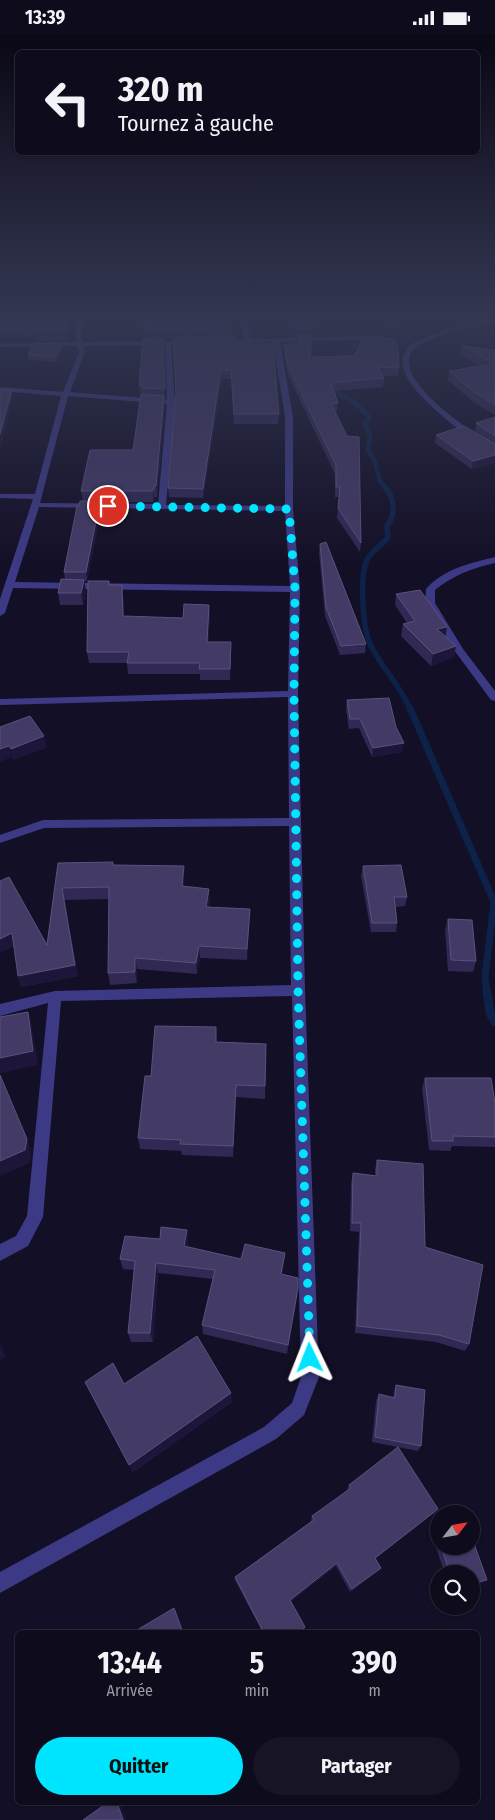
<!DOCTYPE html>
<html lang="fr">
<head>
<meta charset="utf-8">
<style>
	body { margin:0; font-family:"Fira Sans Condensed",sans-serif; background:#171425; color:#f1f3f6; height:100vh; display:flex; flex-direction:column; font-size:19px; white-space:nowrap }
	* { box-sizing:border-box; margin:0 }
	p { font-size:16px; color:#9b9ba3 }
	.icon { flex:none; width:28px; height:28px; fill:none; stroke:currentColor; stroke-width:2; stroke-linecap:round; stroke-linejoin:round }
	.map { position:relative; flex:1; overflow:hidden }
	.side { position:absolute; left:15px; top:1595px; width:465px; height:175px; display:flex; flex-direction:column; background:#0e0b1c; border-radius:8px; box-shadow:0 1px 4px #0004,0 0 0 1px #2e2b3b }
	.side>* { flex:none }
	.banner { position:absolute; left:15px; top:15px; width:465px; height:105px; border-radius:8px; box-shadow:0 1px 4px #0004,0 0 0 1px #2e2b3b; background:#0e0b1c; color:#f1f3f6; overflow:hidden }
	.needle { width:32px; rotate:59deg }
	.controls { position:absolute; left:430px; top:1470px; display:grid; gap:10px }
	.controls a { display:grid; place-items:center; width:50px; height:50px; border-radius:50%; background:#0e0b1c; box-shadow:0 1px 4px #0004,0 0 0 1px #2e2b3b; font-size:25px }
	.pin { position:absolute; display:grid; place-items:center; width:42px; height:42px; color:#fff; margin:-21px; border:2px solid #fff; border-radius:50%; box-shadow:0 1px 5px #0007 }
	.me { position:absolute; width:55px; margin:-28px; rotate:358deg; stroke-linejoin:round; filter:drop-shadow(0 0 4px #0008) }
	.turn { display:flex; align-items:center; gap:18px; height:105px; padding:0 20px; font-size:22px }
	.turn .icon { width:65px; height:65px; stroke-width:2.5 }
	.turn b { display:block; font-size:35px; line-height:42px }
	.eta { display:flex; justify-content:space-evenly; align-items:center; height:85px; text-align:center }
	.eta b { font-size:30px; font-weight:700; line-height:35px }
	.cta { display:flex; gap:10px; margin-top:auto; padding:10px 20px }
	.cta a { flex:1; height:58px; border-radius:30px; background:#00e5ff; color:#111; font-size:20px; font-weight:700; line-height:58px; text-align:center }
	.cta a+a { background:#171425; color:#f1f3f6 }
	.status { display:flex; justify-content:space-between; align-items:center; height:35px; padding:0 25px; background:#0e0b1c; direction:ltr }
	.status svg { height:14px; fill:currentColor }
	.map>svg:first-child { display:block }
</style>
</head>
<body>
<div class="status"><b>13:39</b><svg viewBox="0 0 49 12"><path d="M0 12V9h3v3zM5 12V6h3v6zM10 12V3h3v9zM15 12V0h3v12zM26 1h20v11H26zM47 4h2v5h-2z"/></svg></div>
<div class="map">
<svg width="495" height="1785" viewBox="0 0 495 1785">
	<rect width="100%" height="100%" fill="#130f26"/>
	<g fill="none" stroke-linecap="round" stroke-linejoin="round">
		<g stroke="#0c2248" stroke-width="4.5">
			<polyline points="332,327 366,304 391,301 393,293 387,280"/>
			<polyline points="330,350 337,358 355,368 370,382 365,389 370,402 368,415 375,427 380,446 386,453"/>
		</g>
		<path stroke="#0c2248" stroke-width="5.5" d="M385,452c10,12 11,27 2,39l1,12c-6,6 -17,14 -21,22 -8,17 -4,68 3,84 11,23 30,41 40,65"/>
		<polyline stroke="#0c2248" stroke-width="7" points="410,673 494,867 485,942 487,957"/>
		<polyline stroke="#0c2248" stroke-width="9" points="487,956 490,978 495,987"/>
		<g fill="#3d3a85" fill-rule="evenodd">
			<path d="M80,280h6l-5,19 2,8 107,-1 3,2 -3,2h-19l4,57 -9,103 119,1v-89l-12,-75 -53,2 -3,-2 3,-2 24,-1 -4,-24h6l4,24 111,-3 3,2 -3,2 -81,2 13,75v92l7,80 -2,105 7,296 14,387 -15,38 -28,24 -276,154v-21l264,-145 28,-24 9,-26 -9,-381 -231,5 -18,216 -15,29 -28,15v-17l16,-8 11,-20 21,-213 -48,13v-12l55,-13 236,-6 -2,-159 -245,2 -44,15v-8l43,-15 246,-2 -1,-121 -288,8v-6l288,-8 2,-99 -277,-4 -8,25 -5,3v-17l33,-100 -33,-1v-4h35l26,-98 -61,-5v-4l63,5 16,-40 -2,-6 -77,1v-4l77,-1 -2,-8zM165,310l2,55 -97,-8 15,-40 -1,-6zM68,361l99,8 -9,100 -118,-1zM39,472l246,4 5,75 -275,-4z"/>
			<path d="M495,282v4c-16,4 -75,17 -83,30 -20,30 62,82 83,96v5c-22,-8 -80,-55 -89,-77 -4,-8 -5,-17 0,-25 9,-15 71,-28 89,-33z"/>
			<path d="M495,522v6c-22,5 -42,12 -60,27v13l28,46 32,42v10l-4,-1 -37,-50 -29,-47 1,-14c17,-20 45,-26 69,-32z"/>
		</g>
	</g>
	<g fill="#312854">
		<polygon points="0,280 43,280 39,291 71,283 72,293 66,306 38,306 37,298 35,302 0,303"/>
		<polygon points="292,280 341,280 340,286 313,286 310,322 399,333 398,341 382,341 384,343 383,352 334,356 338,368 337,377 335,377 361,508 360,517 337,483 339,462 335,462 335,439 288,340 284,318 284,309 298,309 298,301 296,301"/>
		<polygon points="231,293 231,301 279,379 278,389 234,389 231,344 222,344 203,463 169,462 168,453 176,359 173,304 163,304 165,371 157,462 154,462 153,467 113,467 114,475 111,491 98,490 87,546 84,546 86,556 83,570 60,570 58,558 65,544 64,537 79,471 83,466 81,456 133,415 143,359 140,358 139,350 145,304 144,295"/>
		<polygon points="62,309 63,314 57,327 28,325 28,320"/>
		<polygon points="462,311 495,315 495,380 472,366 448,345 449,336 480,331 460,320"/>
		<polygon points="495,382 495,428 472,434 435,408 436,400 492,408 475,396 476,388"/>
		<polygon points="320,509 366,609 365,618 340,620 325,581 319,518"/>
		<polygon points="109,550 123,560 124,581 183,583 209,570 210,581 208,607 231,618 230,645 200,645 200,639 128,639 127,628 89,628 87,617"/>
		<polygon points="396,559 447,592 445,601 456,611 454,622 431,631 401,601 403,589 407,588 395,570"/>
		<polygon points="347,665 402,717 372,722 359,693 349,694 346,674"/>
		<polygon points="58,828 113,830 184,843 184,852 210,865 209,872 249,885 247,925 200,923 197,939 137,934 137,948 110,950 108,938 109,864 64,865 78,941 21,952 18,941 14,911 0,917 0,846 47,910"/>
		<polygon points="363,831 407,862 405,871 396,872 397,888 396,897 371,897 361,841"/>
		<polygon points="448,884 476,926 473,937 448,936 445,895"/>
		<polygon points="217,1007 266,1009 265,1064 236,1062 233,1122 182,1120 181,1116 140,1114 138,1103 151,1041"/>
		<polygon points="425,1043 495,1068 495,1112 452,1111 450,1116 429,1115 422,1053"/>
		<polygon points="377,1125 425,1212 469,1309 465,1316 436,1307 355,1298 359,1197 350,1196 351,1148 353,1138 375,1141 375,1134"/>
		<polygon points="187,1195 188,1205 187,1212 241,1224 285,1218 282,1239 297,1263 287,1319 203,1299 202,1290 213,1244 158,1238 153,1307 131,1307 128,1298 134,1235 123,1234 120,1224 160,1204"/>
		<polygon points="85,1347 124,1349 232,1367 133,1437"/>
		<polygon points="396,1350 421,1411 418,1416 372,1407 376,1366 379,1359 393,1362 394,1356"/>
		<polygon points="349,1450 434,1478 375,1524 381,1533 378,1536 350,1557 336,1531 291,1566 305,1592 304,1595 300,1598 263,1598 235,1545 235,1542 311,1486 311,1485 312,1481 348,1456 347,1454"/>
		<polygon points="439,1493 439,1511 471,1511 482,1548 471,1551 471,1539 445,1539 431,1498 435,1494"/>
	</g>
	<g fill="#1d163a">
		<polygon points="38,280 43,280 35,302 34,293"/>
		<polygon points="71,283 72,293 66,306 65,296"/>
		<polygon points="62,309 63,314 57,327 56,322"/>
		<polygon points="221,335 222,344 203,463 203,454"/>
		<polygon points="12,355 13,364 0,415 0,399"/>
		<polygon points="164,361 165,371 157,462 156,451"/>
		<polygon points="495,420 495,428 472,434 473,426"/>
		<polygon points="154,451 154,462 153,467 153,456"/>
		<polygon points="113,466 114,475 111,491 110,482"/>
		<polygon points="97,481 98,490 87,546 86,537"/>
		<polygon points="84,545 86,556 83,570 81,558"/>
		<polygon points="122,550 123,560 124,592 123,581"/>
		<polygon points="209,570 210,581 207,618 207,607"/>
		<polygon points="447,592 445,603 437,594"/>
		<polygon points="456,611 454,622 431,631 433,619"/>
		<polygon points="44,701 47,713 13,725 11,714"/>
		<polygon points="404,708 402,717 372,722 373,713"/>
		<polygon points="9,711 12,722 0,727 0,714"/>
		<polygon points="184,831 184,843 183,863 182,851"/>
		<polygon points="62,853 78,941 21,952 18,941 75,930"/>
		<polygon points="209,854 210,865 207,884 206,872"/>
		<polygon points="12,898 16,910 0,917 0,904"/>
		<polygon points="199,911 200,923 197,939 196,928"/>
		<polygon points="135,923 137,934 137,948 135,937"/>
		<polygon points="28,977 32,991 38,1030 0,1038 0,1023"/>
		<polygon points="236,1050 236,1062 233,1122 233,1111"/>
		<polygon points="27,1104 31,1117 30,1128 0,1141 0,1126"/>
		<polygon points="187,1195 188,1205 186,1222 184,1211"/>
		<polygon points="285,1218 284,1228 280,1249 281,1239"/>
		<polygon points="156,1228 158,1238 153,1307 150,1298"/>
		<polygon points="298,1253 297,1263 287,1319 288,1310"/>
		<polygon points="0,1309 6,1322 0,1325"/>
		<polygon points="231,1358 232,1367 133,1437 129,1430"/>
		<polygon points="438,1474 434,1478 372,1526 375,1523"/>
		<polygon points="337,1528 336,1531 289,1567 290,1565"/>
		<polygon points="381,1533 378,1536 350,1557 352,1554"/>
		<polygon points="487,1545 482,1548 471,1551 471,1549"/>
		<polygon points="174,1573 176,1576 184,1598 183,1598"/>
		<polygon points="117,1768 120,1768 126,1785 123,1785"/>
	</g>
	<g fill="#433a66" stroke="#5a527e">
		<polygon points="0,280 38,280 34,293 0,295"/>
		<polygon points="145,280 227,280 231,293 144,295"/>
		<polygon points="293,280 313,280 312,294 297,295"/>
		<polygon points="44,282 71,283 65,296 36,296"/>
		<polygon points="298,300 312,300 310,322 354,321 364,301 393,304 398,312 399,333 377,332 384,343 331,348 338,368 331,369 347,401 359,402 361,508 338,473 340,452 336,452 336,430 288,331 284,309 301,309"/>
		<polygon points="234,301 236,309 273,309 279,379 234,379 231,335 221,335 203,454 168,453 176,358 173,303"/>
		<polygon points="143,304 163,304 165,354 142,353 143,350 139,350"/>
		<polygon points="33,309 62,309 56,322 28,320"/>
		<polygon points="462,311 495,315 495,370 474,357 449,336 494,329"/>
		<polygon points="0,355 12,355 0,399"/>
		<polygon points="141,359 164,361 156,451 154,451 153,456 81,456 90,415 133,415"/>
		<polygon points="495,382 495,401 476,388"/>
		<polygon points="464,391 495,409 495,420 473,426 436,400"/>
		<polygon points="80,466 113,466 110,482 97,481 86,537 64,537 77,471 79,471"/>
		<polygon points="326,507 366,609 341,611 326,572 320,509"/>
		<polygon points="61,544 84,545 81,558 58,558"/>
		<polygon points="88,546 109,546 109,550 122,550 123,581 183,583 184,569 209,570 207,607 231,607 230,634 199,634 200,628 127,628 129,617 87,617"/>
		<polygon points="420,555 447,592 437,594 456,611 433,619 403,589 415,586 396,559"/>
		<polygon points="389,663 396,692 404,708 373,713 360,684 350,684 347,665"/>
		<polygon points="30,681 44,701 11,714 9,711 0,714 0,692"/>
		<polygon points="113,827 113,830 184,831 182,851 209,854 206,872 250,874 247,914 199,911 196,928 135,923 135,937 108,938 109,852 62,853 75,930 18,941 12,898 0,904 0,846 9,842 47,910 58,828"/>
		<polygon points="401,830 407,862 394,862 397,888 372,888 363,831"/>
		<polygon points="448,884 472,885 476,926 451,925"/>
		<polygon points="28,977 33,1016 0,1023 0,982"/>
		<polygon points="155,991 216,992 216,1007 266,1009 265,1051 236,1050 233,1111 180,1109 181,1105 138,1103 145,1041 151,1041"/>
		<polygon points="0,1040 27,1104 25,1115 0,1126"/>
		<polygon points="425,1043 491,1043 495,1068 495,1102 453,1101 453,1106 432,1106"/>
		<polygon points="377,1125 423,1129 425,1212 483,1230 469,1309 439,1300 357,1291 361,1188 352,1188 353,1138 377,1141"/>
		<polygon points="161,1192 187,1195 184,1211 241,1224 245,1209 285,1218 281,1239 298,1243 298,1253 288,1310 202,1290 215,1235 156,1228 150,1298 128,1298 135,1226 120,1224 125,1201 160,1204"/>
		<polygon points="197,1301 231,1358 129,1430 85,1347 113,1328 124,1349"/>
		<polygon points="396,1350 425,1355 421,1411 375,1402 379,1359 395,1363"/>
		<polygon points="398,1412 438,1474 375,1523 381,1533 352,1554 337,1528 290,1565 305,1592 299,1598 264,1598 235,1542 314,1485 312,1481 351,1453 349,1450"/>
		<polygon points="439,1493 439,1505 435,1494"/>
		<polygon points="471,1500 487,1545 471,1549 471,1539 450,1539 441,1511 471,1511"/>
		<polygon points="174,1573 183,1598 132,1598"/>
		<polygon points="107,1768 117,1768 123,1785 83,1785"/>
	</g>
	<linearGradient id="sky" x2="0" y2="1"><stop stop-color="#0a0815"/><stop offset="0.53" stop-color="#333752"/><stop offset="1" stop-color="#333752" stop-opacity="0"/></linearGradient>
	<rect width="495" height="530" fill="url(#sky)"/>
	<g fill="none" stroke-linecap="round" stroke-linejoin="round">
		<polyline stroke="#00e5ff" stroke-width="9" stroke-dasharray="0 16.2" points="108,471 289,474 295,554 294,659 298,954 310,1323"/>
	</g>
</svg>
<div class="controls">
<a><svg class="needle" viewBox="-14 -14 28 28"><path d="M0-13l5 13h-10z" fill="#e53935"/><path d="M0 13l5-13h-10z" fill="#9b9ba3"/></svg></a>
<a><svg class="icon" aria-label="search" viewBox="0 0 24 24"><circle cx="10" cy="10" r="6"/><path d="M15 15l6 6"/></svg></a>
</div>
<div class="pin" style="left:108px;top:471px;background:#d93025"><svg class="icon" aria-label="arrive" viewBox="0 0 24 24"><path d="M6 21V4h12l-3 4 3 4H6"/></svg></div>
<svg class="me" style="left:310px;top:1323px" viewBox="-20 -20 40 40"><path d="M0-17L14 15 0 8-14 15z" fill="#00e5ff" stroke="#fff" stroke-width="4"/></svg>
<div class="banner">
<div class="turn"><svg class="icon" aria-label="left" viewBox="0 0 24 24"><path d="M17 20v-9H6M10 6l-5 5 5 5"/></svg><div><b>320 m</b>Tournez à gauche</div></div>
</div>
<section class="side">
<div class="eta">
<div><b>13:44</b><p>Arrivée</p></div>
<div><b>5</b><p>min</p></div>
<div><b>390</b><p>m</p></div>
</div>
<div class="cta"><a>Quitter</a><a>Partager</a></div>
</section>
</div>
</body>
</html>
